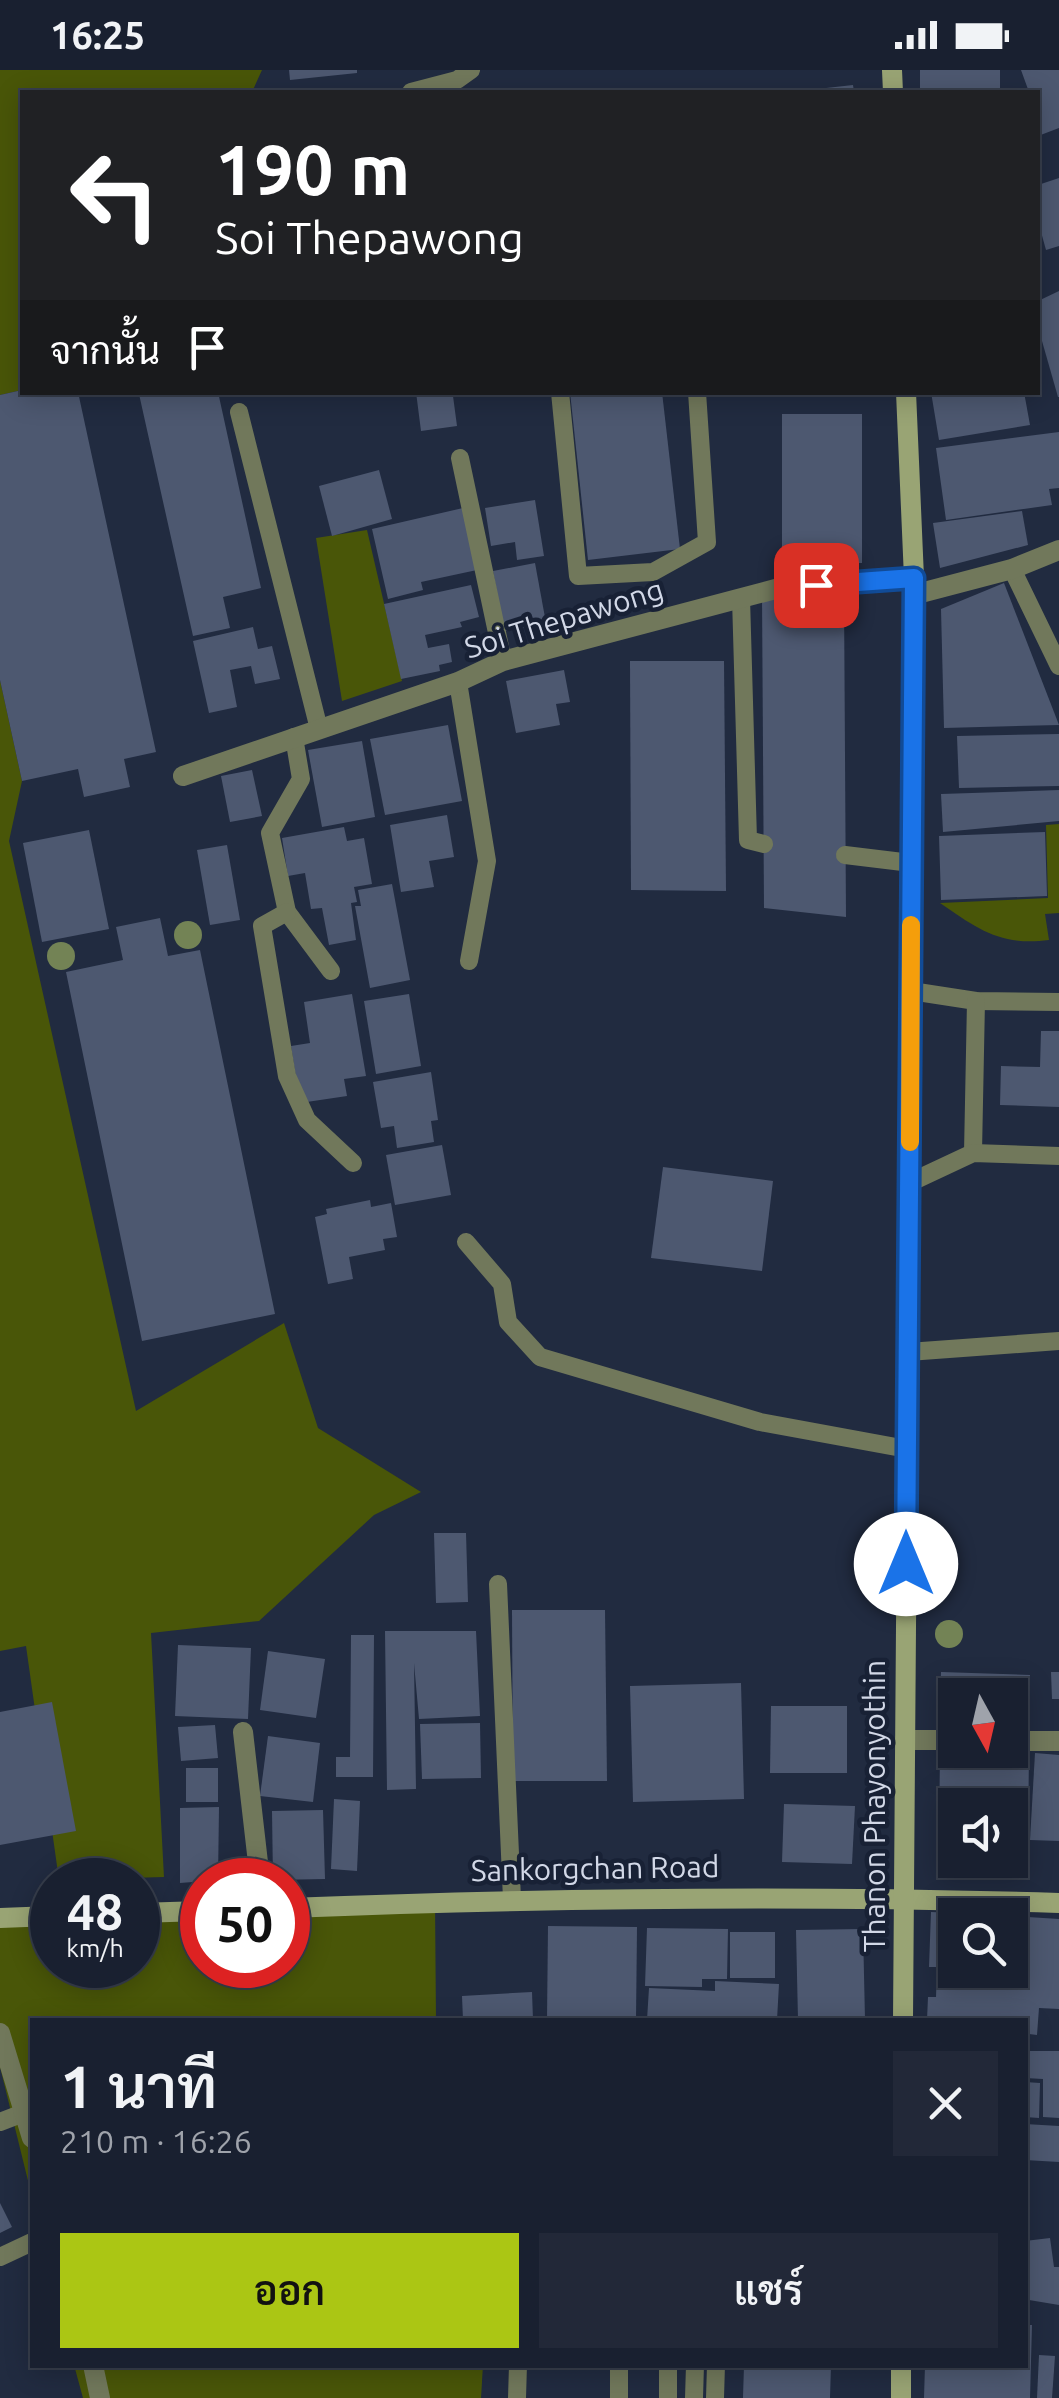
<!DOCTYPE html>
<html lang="th">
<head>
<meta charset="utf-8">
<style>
	body { margin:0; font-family:Ubuntu,Sarabun,sans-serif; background:#222838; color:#f1f3f6; height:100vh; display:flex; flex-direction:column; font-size:38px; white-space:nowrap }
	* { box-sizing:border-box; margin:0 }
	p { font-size:32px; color:#9fa3ab }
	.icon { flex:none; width:55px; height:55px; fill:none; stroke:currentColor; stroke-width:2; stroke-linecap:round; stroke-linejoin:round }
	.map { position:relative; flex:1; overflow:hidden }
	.details { position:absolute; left:30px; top:1948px; width:998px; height:350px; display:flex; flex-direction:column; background:#192030; border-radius:0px; box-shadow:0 5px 25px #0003,0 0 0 2px #373e4c }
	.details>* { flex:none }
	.guide { position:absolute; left:20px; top:20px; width:1020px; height:305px; border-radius:0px; box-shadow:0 5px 25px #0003,0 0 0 2px #373e4c; background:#202124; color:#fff; overflow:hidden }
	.needle { width:65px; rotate:172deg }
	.fabs { position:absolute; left:938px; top:1608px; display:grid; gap:20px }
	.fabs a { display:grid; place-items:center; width:90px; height:90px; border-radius:0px; background:#192030; box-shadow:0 5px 25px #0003,0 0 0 2px #373e4c; font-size:50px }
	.speed { position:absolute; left:30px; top:1788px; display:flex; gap:20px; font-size:50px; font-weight:700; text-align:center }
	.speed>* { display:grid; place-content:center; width:130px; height:130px; border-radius:50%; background:#192030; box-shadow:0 5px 25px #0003,0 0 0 2px #373e4c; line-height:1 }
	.speed small { font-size:25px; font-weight:400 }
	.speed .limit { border:15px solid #d22; background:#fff; color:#111 }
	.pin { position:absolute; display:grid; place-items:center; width:85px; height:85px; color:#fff; margin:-42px; border-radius:20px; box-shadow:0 5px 15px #0006 }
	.me { position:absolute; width:110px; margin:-55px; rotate:0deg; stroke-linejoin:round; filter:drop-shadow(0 0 8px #0008) }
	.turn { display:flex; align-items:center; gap:35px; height:210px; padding:0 30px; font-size:45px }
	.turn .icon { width:130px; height:130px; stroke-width:2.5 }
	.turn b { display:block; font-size:70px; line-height:85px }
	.then { display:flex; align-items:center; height:95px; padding:0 30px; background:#0003; gap:20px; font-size:38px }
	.round { display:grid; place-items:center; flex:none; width:105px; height:105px; border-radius:0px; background:#222838 }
	.head { display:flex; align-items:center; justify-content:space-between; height:170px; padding:0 30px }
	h1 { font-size:60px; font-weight:600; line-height:75px }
	.action { display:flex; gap:20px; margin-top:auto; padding:20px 30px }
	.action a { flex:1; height:115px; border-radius:0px; background:#abc614; color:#111; font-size:40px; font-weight:600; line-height:115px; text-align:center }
	.action a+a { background:#222838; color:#f1f3f6 }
	.status { display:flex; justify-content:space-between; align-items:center; height:70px; padding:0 50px; background:#192030; direction:ltr }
	.status svg { height:28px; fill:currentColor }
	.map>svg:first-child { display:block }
</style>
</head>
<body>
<div class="status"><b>16:25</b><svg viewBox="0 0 49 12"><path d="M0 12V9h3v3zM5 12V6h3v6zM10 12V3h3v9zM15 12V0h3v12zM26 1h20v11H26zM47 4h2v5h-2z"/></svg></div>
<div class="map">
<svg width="1059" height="2328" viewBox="0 0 1059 2328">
	<rect width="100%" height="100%" fill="#212b40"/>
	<g fill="#495608">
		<polygon points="0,0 262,0 252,22 22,22 22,320 0,325"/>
		<polygon points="367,460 402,611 342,631 316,468"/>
		<polygon points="0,610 22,711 9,771 136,1341 284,1253 318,1358 421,1422 374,1445 259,1551 151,1563 164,1807 59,1810 26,1576 0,1581"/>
		<path d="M1059,754v89l-14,1 4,26c-48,6 -70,-10 -109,-37l108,-5 -2,-73z"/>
		<polygon points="435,1832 436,1950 32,1950 32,2127 0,1997 0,1848 52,1846 52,1895 138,1895 138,1843 202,1841 202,1895 288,1895 288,1838"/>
		<polygon points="74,2295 483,2295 481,2328 83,2328"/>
	</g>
	<g fill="#4d5870">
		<polygon points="289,0 357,0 357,3 290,10"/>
		<rect x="920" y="0" width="80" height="22"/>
		<polygon points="1021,0 1059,0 1059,58 1038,66 1038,22 1029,22"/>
		<polygon points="853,15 854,22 808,22 808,20"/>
		<polygon points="1059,108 1059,176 1046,180 1038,151 1038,115"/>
		<polygon points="1059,221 1059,327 1058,327 1038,257 1038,231"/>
		<polygon points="22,320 78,322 156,682 124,689 130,717 84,727 78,699 22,711 0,610 0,325"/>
		<polygon points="145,322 218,322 261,518 223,527 230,558 193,566 139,324"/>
		<polygon points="416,322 461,322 453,326 457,356 421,361"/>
		<polygon points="570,322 662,322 680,479 588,490"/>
		<polygon points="931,322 1024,322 1030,355 939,370"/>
		<rect x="782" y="344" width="80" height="149"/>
		<polygon points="1059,362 1059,418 1049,419 1052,435 946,450 936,378"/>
		<polygon points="379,400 392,449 332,466 319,416"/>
		<polygon points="535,430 544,486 517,490 515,472 491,476 485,438"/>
		<polygon points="463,438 477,500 421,512 423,520 388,529 372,459"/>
		<polygon points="1022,441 1028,475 940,498 933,453"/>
		<polygon points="535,493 546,553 504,561 493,501"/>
		<polygon points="1004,513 1059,655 944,658 941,539"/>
		<polygon points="471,515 479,547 460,552 462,557 425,565 428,578 449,574 452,592 439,595 440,601 401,609 384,534"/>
		<polygon points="762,523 844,525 846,847 764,838"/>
		<polygon points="253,557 258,579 272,576 280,609 255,614 251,596 230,600 237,637 209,643 193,571"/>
		<polygon points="630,591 724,591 726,821 631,820"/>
		<polygon points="564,600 570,632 556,634 560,655 516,663 506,611"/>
		<polygon points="448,655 462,731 385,745 370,669"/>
		<polygon points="1059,664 1059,716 959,718 957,666"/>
		<polygon points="362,671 375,747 322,757 308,680"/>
		<polygon points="252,700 262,746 230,752 221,706"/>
		<polygon points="1059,720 1059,751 943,762 941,724"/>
		<polygon points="447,745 454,787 429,791 434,817 401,822 390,755"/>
		<polygon points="344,757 347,771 364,768 372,814 354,817 357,832 351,833 356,870 329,875 322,838 311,839 305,803 288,806 282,768"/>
		<polygon points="89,760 109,859 42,872 23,773"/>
		<polygon points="1045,762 1047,826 941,830 939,766"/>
		<polygon points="227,775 240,850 210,855 197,780"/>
		<polygon points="392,814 410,910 370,918 355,836 361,836 358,820"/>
		<polygon points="160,848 168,886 200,880 275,1244 142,1271 66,902 123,890 116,857"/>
		<polygon points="352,924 366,1006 344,1009 347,1026 300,1033 291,976 310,973 304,932"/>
		<polygon points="409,924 421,996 376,1004 364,931"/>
		<polygon points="1041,961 1059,961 1059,1037 1000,1035 1001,996 1040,997"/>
		<polygon points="431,1002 438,1050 431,1051 434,1072 397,1078 394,1056 381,1058 373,1012"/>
		<polygon points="442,1075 451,1125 395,1135 386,1085"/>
		<polygon points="663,1097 773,1111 762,1201 651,1188"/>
		<polygon points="370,1130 371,1137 391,1133 397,1167 383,1169 385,1180 349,1187 353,1209 328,1214 315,1147 327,1144 326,1139"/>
		<polygon points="434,1463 466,1463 468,1532 436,1533"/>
		<polygon points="512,1540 605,1540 607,1711 513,1711"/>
		<polygon points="385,1561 476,1561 480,1646 419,1649 414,1593 416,1719 387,1720"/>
		<polygon points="351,1565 374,1565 373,1707 336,1707 336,1687 350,1687"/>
		<polygon points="178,1575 251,1578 248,1649 175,1646"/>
		<polygon points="268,1581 325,1589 316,1648 260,1640"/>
		<polygon points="941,1602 1030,1605 1028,1665 1010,1665 1010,1625 955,1625 955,1663 939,1663"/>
		<polygon points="1051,1602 1059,1602 1059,1629 1052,1629"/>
		<polygon points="741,1613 744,1729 633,1732 630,1616"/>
		<polygon points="52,1632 76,1761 0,1775 0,1642"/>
		<polygon points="771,1636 847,1636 847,1703 770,1703"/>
		<polygon points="480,1653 481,1708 422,1709 420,1654"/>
		<polygon points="215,1655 218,1688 181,1691 178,1657"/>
		<polygon points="268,1666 320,1673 313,1732 260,1726"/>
		<polygon points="940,1680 1029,1681 1028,1770 1010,1770 1010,1735 955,1735 955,1770 939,1770"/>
		<polygon points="1035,1683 1059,1685 1059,1771 1030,1770"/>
		<rect x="186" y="1698" width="32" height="34"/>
		<polygon points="334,1729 360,1731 357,1801 331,1799"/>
		<polygon points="784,1734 855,1736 852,1794 782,1792"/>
		<polygon points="219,1737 218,1810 180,1813 180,1738"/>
		<polygon points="323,1740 325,1809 273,1810 272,1741"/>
		<polygon points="931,1842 955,1843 955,1900 1010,1900 1010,1846 1059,1849 1059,1939 1039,1938 1037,1965 1029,1964 1029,1977 1025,1977 1025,1950 927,1950 928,1927 936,1927 937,1897 929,1897"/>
		<polygon points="548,1856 637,1857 636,1950 547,1950"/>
		<polygon points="647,1858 728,1859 727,1909 702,1909 702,1917 645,1916"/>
		<polygon points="863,1859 865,1950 798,1950 796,1860"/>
		<rect x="730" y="1862" width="45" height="46"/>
		<polygon points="715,1911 779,1914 777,1950 647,1950 649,1918 715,1921"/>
		<polygon points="532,1922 533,1950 463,1950 462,1926"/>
		<polygon points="1025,1981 1059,1981 1059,2048 1043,2047 1043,2009 1025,2008"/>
		<polygon points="1025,2012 1040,2013 1039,2048 1025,2047"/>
		<polygon points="1025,2054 1059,2056 1059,2092 1025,2090"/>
		<polygon points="0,2133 12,2157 0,2163"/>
		<polygon points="1050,2168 1054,2197 1059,2197 1059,2235 1029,2230 1025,2171"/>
		<polygon points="1025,2255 1032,2255 1030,2328 924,2328 925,2295 1025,2295"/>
		<polygon points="1039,2285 1055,2286 1052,2328 1037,2328"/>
		<polygon points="744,2295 831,2295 830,2328 743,2328"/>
	</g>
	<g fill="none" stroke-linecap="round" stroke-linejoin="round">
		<g stroke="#71785b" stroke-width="18">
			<polyline points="411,22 457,10 471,0"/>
			<polyline points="560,322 578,506 653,502 707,472 697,322"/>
			<polyline points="239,342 319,659"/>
			<polyline points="460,388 503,591"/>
			<polyline points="1012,499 1059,596"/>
			<polyline points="741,528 748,770 764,774"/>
			<polyline points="458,612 487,791 469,891"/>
			<polyline points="294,667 301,709 270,763 287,842 331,901"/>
			<polyline points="845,785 911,793"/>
			<polyline points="287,842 262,856 287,1006 307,1050 353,1093"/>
			<polyline points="911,921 976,931 1059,932"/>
			<polyline points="973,1083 976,931"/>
			<polyline points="909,1113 973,1083 1059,1086"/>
			<polyline points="466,1172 502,1214 508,1252 540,1287 760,1352 907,1379"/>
			<polyline points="908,1282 1059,1271"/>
			<polyline points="498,1514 512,1829"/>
			<polyline points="0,2052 26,2042"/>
			<polyline points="0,2187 32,2172"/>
			<polyline points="517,2328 518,2295"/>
			<polyline points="619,2328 619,2295"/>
			<polyline points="668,2328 668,2295"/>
			<polyline points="694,2328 695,2295"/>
			<polyline points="715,2328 716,2295"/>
		</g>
		<g stroke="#71785b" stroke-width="20">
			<polyline points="913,525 1012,499 1059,480"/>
			<polyline points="183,706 458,612 503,591 783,517 914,508"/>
			<polyline points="243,1662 260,1810"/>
			<polyline points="905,1670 955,1670"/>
			<polyline points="1010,1671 1059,1671"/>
			<polyline points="0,1963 32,2068"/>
			<polyline points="93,2295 100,2328"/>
		</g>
		<g stroke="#99a474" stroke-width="20">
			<polyline points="892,0 893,22"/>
			<path d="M288,1838c257,-10 513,-13 771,-5"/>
			<polyline points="138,1843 202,1841"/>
			<polyline points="0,1848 52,1846"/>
			<polyline points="903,1950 914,508 906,322"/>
			<polyline points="901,2328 901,2295"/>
		</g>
	</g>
	<g fill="#738355">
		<circle cx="188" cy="865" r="14"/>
		<circle cx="61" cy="886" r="14"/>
		<circle cx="949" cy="1564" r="14"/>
	</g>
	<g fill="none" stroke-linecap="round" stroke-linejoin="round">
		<defs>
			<polyline id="route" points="816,515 914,508 906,1494"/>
		</defs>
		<use href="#route" stroke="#114b97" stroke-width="25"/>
		<use href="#route" stroke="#1a73e8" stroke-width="18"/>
		<polyline stroke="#f59e0b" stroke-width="18" points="910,1072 911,855"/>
	</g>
	<g text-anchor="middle" stroke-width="9" stroke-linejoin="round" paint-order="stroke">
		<g font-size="30" fill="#d2d8e7" stroke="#182135">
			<text transform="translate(564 549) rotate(-17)" y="10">Soi Thepawong</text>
			<text transform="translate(875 1736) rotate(-90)" y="10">Thanon Phayonyothin</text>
			<text transform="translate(595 1799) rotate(-1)" y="10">Sankorgchan Road</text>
		</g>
	</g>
</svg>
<div class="fabs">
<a><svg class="needle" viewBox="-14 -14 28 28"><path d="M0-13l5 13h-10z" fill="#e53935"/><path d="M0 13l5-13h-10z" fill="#9fa3ab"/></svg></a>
<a><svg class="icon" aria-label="sound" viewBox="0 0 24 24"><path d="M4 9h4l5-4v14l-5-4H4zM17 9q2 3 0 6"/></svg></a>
<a><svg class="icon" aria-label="search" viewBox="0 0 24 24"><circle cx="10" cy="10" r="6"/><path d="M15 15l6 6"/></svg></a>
</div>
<div class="speed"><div>48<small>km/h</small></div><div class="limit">50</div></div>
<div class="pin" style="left:816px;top:515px;background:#d93025"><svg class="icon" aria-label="arrive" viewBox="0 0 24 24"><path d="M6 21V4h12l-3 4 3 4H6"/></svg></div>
<svg class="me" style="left:906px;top:1494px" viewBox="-20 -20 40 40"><circle r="19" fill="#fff"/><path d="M0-13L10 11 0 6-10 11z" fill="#1a73e8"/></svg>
<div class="guide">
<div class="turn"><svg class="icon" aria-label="left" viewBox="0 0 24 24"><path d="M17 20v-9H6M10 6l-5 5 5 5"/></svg><div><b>190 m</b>Soi Thepawong</div></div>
<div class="then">จากนั้น<svg class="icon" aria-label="arrive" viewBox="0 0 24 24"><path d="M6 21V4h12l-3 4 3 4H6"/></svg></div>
</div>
<section class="details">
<div class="head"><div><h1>1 นาที</h1><p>210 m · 16:26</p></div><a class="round"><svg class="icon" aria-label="close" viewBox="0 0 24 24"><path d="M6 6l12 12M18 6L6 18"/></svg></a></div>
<div class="action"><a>ออก</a><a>แชร์</a></div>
</section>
</div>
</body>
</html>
